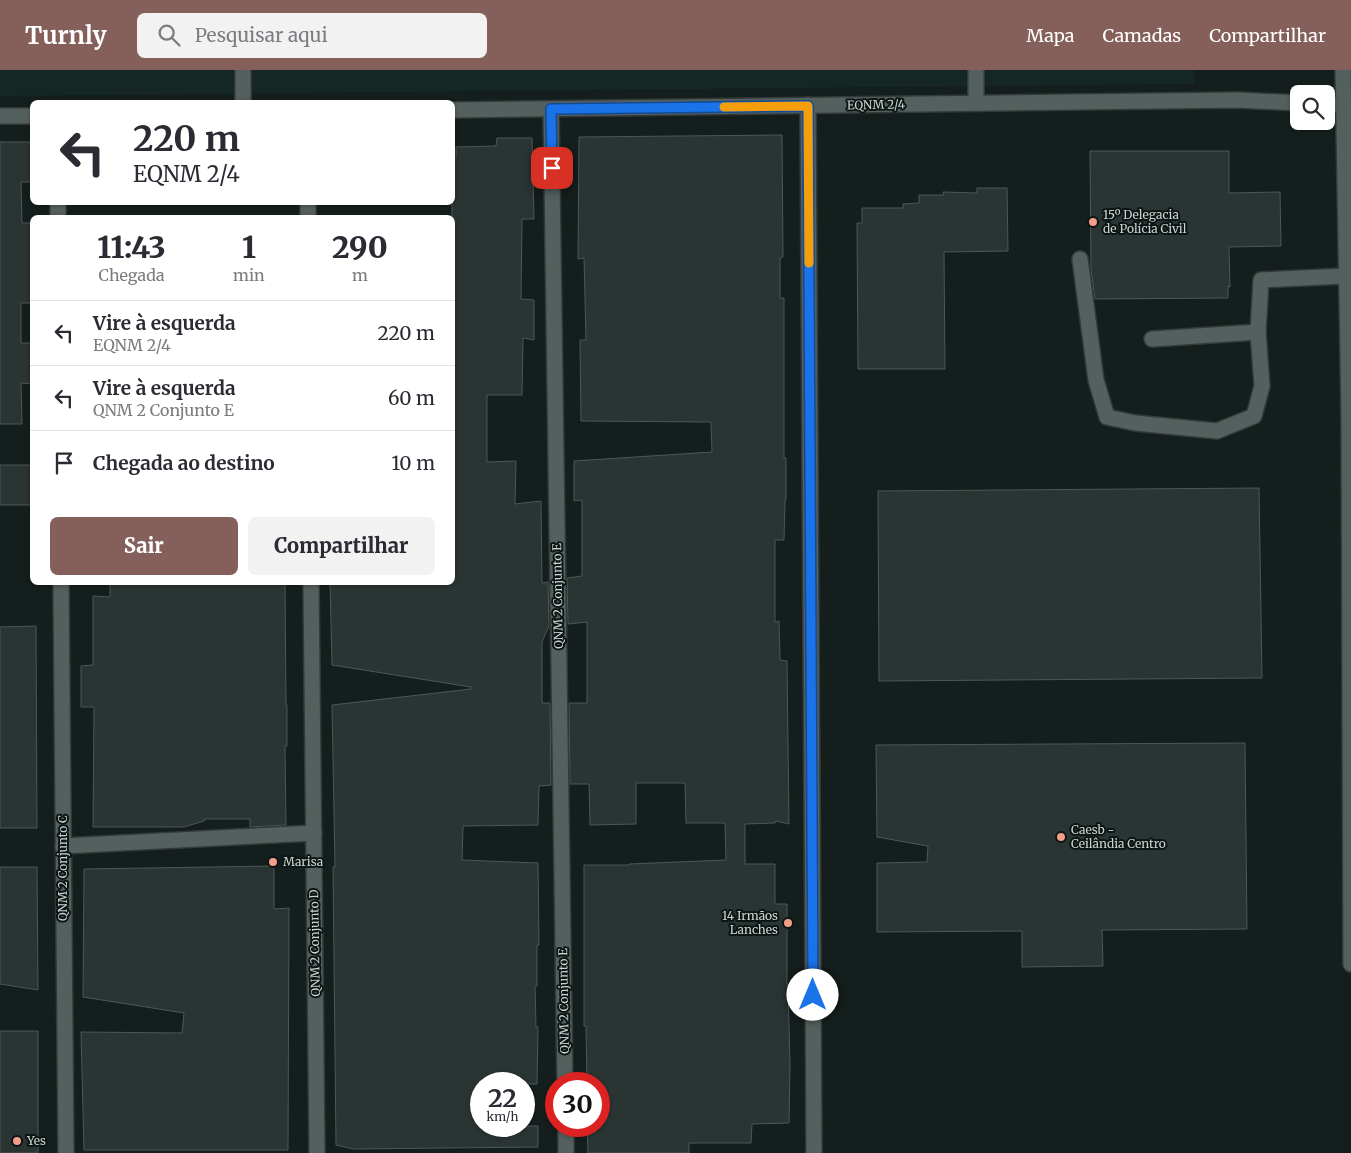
<!DOCTYPE html>
<html lang="pt">
<head>
<meta charset="utf-8">
<style>
	body { margin:0; font-family:Merriweather,serif; background:#f2f2f3; color:#2b2b33; height:100vh; display:flex; flex-direction:column; font-size:19px; white-space:nowrap }
	* { box-sizing:border-box; margin:0 }
	p { font-size:16px; color:#7c7c81 }
	.icon { flex:none; width:28px; height:28px; fill:none; stroke:currentColor; stroke-width:2; stroke-linecap:round; stroke-linejoin:round }
	.map { position:relative; flex:1; overflow:hidden }
	.details { position:absolute; left:30px; top:145px; width:425px; height:370px; display:flex; flex-direction:column; background:#fff; border-radius:8px; box-shadow:0 1px 4px #0004 }
	.details>* { flex:none }
	.top-card { position:absolute; left:30px; top:30px; width:425px; height:105px; border-radius:8px; box-shadow:0 1px 4px #0004; background:#fff; color:#2b2b33; overflow:hidden }
	.tools { position:absolute; left:1290px; top:15px; display:grid; gap:10px }
	.tools a { display:grid; place-items:center; width:45px; height:45px; border-radius:8px; background:#fff; box-shadow:0 1px 4px #0004; font-size:25px }
	.speed { position:absolute; left:470px; top:1002px; display:flex; gap:10px; font-size:25px; font-weight:700; text-align:center }
	.speed>* { display:grid; place-content:center; width:65px; height:65px; border-radius:50%; background:#fff; box-shadow:0 1px 4px #0004; line-height:1 }
	.speed small { font-size:12px; font-weight:400 }
	.speed .limit { border:8px solid #d22; background:#fff; color:#111 }
	.pin { position:absolute; display:grid; place-items:center; width:42px; height:42px; color:#fff; margin:-21px; border-radius:10px; box-shadow:0 2px 8px #0006 }
	.me { position:absolute; width:55px; margin:-28px; rotate:0deg; stroke-linejoin:round; filter:drop-shadow(0 0 4px #0008) }
	.turn { display:flex; align-items:center; gap:18px; height:105px; padding:0 20px; font-size:22px }
	.turn .icon { width:65px; height:65px; stroke-width:2.5 }
	.turn b { display:block; font-size:35px; line-height:42px }
	.eta { display:flex; justify-content:space-evenly; align-items:center; height:85px; text-align:center }
	.eta b { font-size:30px; font-weight:800; line-height:35px }
	.primary-button { display:flex; gap:10px; margin-top:auto; padding:10px 20px }
	.primary-button a { flex:1; height:58px; border-radius:8px; background:#855f5a; color:#fff; font-size:20px; font-weight:800; line-height:58px; text-align:center }
	.primary-button a+a { background:#f2f2f3; color:#2b2b33 }
	ul { padding:0; list-style:none }
	li { display:flex; align-items:center; gap:15px; height:65px; padding:0 20px; border-top:1px solid #e1e1e2 }
	li div { flex:1 }
	li b { display:block; font-size:19px }
	li em { font-style:normal }
	header { display:flex; align-items:center; gap:30px; box-sizing:border-box; height:70px; padding:0 25px; background:#855f5a; color:#fff }
	header strong { font-size:24px }
	nav { display:flex; gap:28px; margin-inline-start:auto; font-size:18px }
	.search { width:350px; height:45px; background:#f2f2f3; display:flex; align-items:center; gap:12px; box-sizing:border-box; padding:0 18px; border-radius:8px; color:#7c7c81; font-size:19px }
	.map>svg:first-child { display:block }
</style>
</head>
<body>
<header>
<strong>Turnly</strong>
<div class="search"><svg class="icon" aria-label="search" viewBox="0 0 24 24"><circle cx="10" cy="10" r="6"/><path d="M15 15l6 6"/></svg>Pesquisar aqui</div>
<nav><a>Mapa</a><a>Camadas</a><a>Compartilhar</a></nav>
</header>
<div class="map">
<svg width="1351" height="1083" viewBox="0 0 1351 1083">
	<rect width="100%" height="100%" fill="#141e1c"/>
	<polygon fill="#152724" points="0,0 1194,0 1194,14 0,26"/>
	<g fill="#2a3433" stroke="#4d5856">
		<polygon points="782,65 783,187 780,188 780,228 784,228 784,388 786,388 786,430 785,430 784,470 775,470 775,552 779,551 780,590 787,591 789,754 776,751 775,753 745,754 745,794 775,794 775,834 787,834 787,914 788,914 790,995 789,1053 752,1054 751,1073 689,1073 689,1083 588,1083 587,1056 599,1056 599,1014 587,1014 586,956 584,956 584,795 629,795 629,794 726,790 725,753 686,753 685,713 636,713 636,754 590,755 589,714 570,714 569,633 587,633 587,552 568,554 567,508 582,506 582,430 574,431 574,391 712,382 711,352 581,351 580,270 586,270 584,188 578,189 579,67"/>
		<polygon points="497,68 532,68 534,149 522,149 521,229 534,230 534,270 523,268 522,325 487,325 487,392 516,391 515,434 541,431 542,513 548,512 549,556 542,572 542,633 550,633 551,715 539,716 538,755 463,756 462,790 538,793 539,875 537,875 537,916 535,916 536,957 538,957 537,1014 481,1014 481,1056 538,1056 538,1077 353,1079 336,1075 333,797 335,797 332,635 471,619 471,617 332,595 330,512 452,512 452,88 456,88 456,77 496,76"/>
		<polygon points="0,72 32,72 32,112 21,112 22,153 32,153 32,233 21,233 21,273 32,273 32,314 21,313 22,354 0,354"/>
		<polygon points="1090,81 1229,81 1229,123 1280,122 1281,176 1229,177 1230,217 1228,216 1228,228 1095,229 1091,199"/>
		<polygon points="977,118 1007,118 1008,181 944,182 945,299 858,299 857,153 862,153 862,138 903,138 903,134 919,133 919,125 944,125 943,122 977,123"/>
		<rect x="0" y="395" width="32" height="40"/>
		<polygon points="1259,418 1262,608 879,611 878,421"/>
		<polygon points="110,512 285,512 286,635 287,635 287,676 285,676 286,755 250,757 250,749 204,749 204,751 184,757 93,757 94,637 81,637 81,596 93,595 93,526 110,527"/>
		<polygon points="36,556 37,758 0,758 0,557"/>
		<polygon points="1245,673 1247,859 1102,860 1103,896 1022,897 1022,861 877,862 877,793 927,792 928,776 877,767 876,675"/>
		<polygon points="274,796 274,839 289,838 288,1080 84,1080 81,962 182,963 184,943 83,927 84,799"/>
		<polygon points="0,797 37,797 38,920 0,914"/>
		<rect x="0" y="961" width="38" height="122"/>
	</g>
	<g fill="none" stroke-linecap="round" stroke-linejoin="round">
		<defs>
			<g id="service">
				<polyline points="243,0 243,32"/>
				<polyline points="976,33 976,0"/>
				<polyline points="1080,189 1096,310 1107,347 1135,353 1217,361 1254,346 1262,316 1258,262"/>
				<polyline points="1152,269 1258,262 1261,210 1346,206"/>
			</g>
			<g id="minor">
				<polyline points="1326,34 1343,35"/>
				<polyline points="808,35 814,1083"/>
				<polyline points="551,39 565,1014"/>
				<polyline points="452,40 1238,30 1299,33"/>
				<polyline points="0,46 32,46"/>
				<polyline points="58,132 58,148"/>
				<polyline points="308,132 308,148"/>
				<polyline points="61,512 66,1083"/>
				<polyline points="311,512 317,1083"/>
				<polyline points="63,776 314,763"/>
				<polyline points="566,1056 566,1083"/>
			</g>
			<polyline id="secondary" points="1343,0 1349,344 1351,894"/>
		</defs>
		<use href="#service" stroke="#333938" stroke-width="18"/>
		<use href="#minor" stroke="#333938" stroke-width="18"/>
		<use href="#secondary" stroke="#333938" stroke-width="18"/>
		<use href="#service" stroke="#54605e" stroke-width="15"/>
		<use href="#minor" stroke="#54605e" stroke-width="15"/>
		<use href="#secondary" stroke="#54605e" stroke-width="15"/>
	</g>
	<g fill="none" stroke-linecap="round" stroke-linejoin="round">
		<defs>
			<polyline id="route" points="552,98 551,39 808,36 813,925"/>
		</defs>
		<use href="#route" stroke="#114b97" stroke-width="12"/>
		<use href="#route" stroke="#1a73e8" stroke-width="9"/>
		<polyline stroke="#f59e0b" stroke-width="9" points="724,37 808,36 809,193"/>
	</g>
	<g fill="#f49e89" stroke="#0b1513" stroke-width="2">
		<circle cx="1093" cy="152" r="5"/>
		<circle cx="1061" cy="767" r="5"/>
		<circle cx="273" cy="792" r="5"/>
		<circle cx="788" cy="853" r="5"/>
		<circle cx="17" cy="1071" r="5"/>
	</g>
	<g text-anchor="middle" stroke-width="4" stroke-linejoin="round" paint-order="stroke">
		<g font-size="12" fill="#cdd3d2" stroke="#0b1513">
			<text transform="translate(876 35) rotate(-1)" y="4">EQNM 2/4</text>
			<text transform="translate(558 526) rotate(-91)" y="4">QNM 2 Conjunto E</text>
			<text transform="translate(63 798) rotate(-90)" y="4">QNM 2 Conjunto C</text>
			<text transform="translate(315 873) rotate(-91)" y="4">QNM 2 Conjunto D</text>
			<text transform="translate(564 931) rotate(-91)" y="4">QNM 2 Conjunto E</text>
		</g>
		<g font-size="12" fill="#cdd3d2" stroke="#0b1513" text-anchor="start">
			<text x="1103" y="149">15º Delegacia<tspan x="1103" dy="14">de Polícia Civil</tspan></text>
			<text x="1071" y="764">Caesb -<tspan x="1071" dy="14">Ceilândia Centro</tspan></text>
			<text x="283" y="796">Marisa</text>
			<text x="778" y="850" text-anchor="end">14 Irmãos<tspan x="778" dy="14">Lanches</tspan></text>
			<text x="27" y="1075">Yes</text>
		</g>
	</g>
</svg>
<div class="tools">
<a><svg class="icon" aria-label="search" viewBox="0 0 24 24"><circle cx="10" cy="10" r="6"/><path d="M15 15l6 6"/></svg></a>
</div>
<div class="speed"><div>22<small>km/h</small></div><div class="limit">30</div></div>
<div class="pin" style="left:552px;top:98px;background:#d93025"><svg class="icon" aria-label="arrive" viewBox="0 0 24 24"><path d="M6 21V4h12l-3 4 3 4H6"/></svg></div>
<svg class="me" style="left:813px;top:925px" viewBox="-20 -20 40 40"><circle r="19" fill="#fff"/><path d="M0-13L10 11 0 6-10 11z" fill="#1a73e8"/></svg>
<div class="top-card">
<div class="turn"><svg class="icon" aria-label="left" viewBox="0 0 24 24"><path d="M17 20v-9H6M10 6l-5 5 5 5"/></svg><div><b>220 m</b>EQNM 2/4</div></div>
</div>
<section class="details">
<div class="eta">
<div><b>11:43</b><p>Chegada</p></div>
<div><b>1</b><p>min</p></div>
<div><b>290</b><p>m</p></div>
</div>
<ul>
<li><svg class="icon" aria-label="left" viewBox="0 0 24 24"><path d="M17 20v-9H6M10 6l-5 5 5 5"/></svg><div><b>Vire à esquerda</b><p>EQNM 2/4</p></div><em>220 m</em></li>
<li><svg class="icon" aria-label="left" viewBox="0 0 24 24"><path d="M17 20v-9H6M10 6l-5 5 5 5"/></svg><div><b>Vire à esquerda</b><p>QNM 2 Conjunto E</p></div><em>60 m</em></li>
<li><svg class="icon" aria-label="arrive" viewBox="0 0 24 24"><path d="M6 21V4h12l-3 4 3 4H6"/></svg><div><b>Chegada ao destino</b></div><em>10 m</em></li>
</ul>
<div class="primary-button"><a>Sair</a><a>Compartilhar</a></div>
</section>
</div>
</body>
</html>
